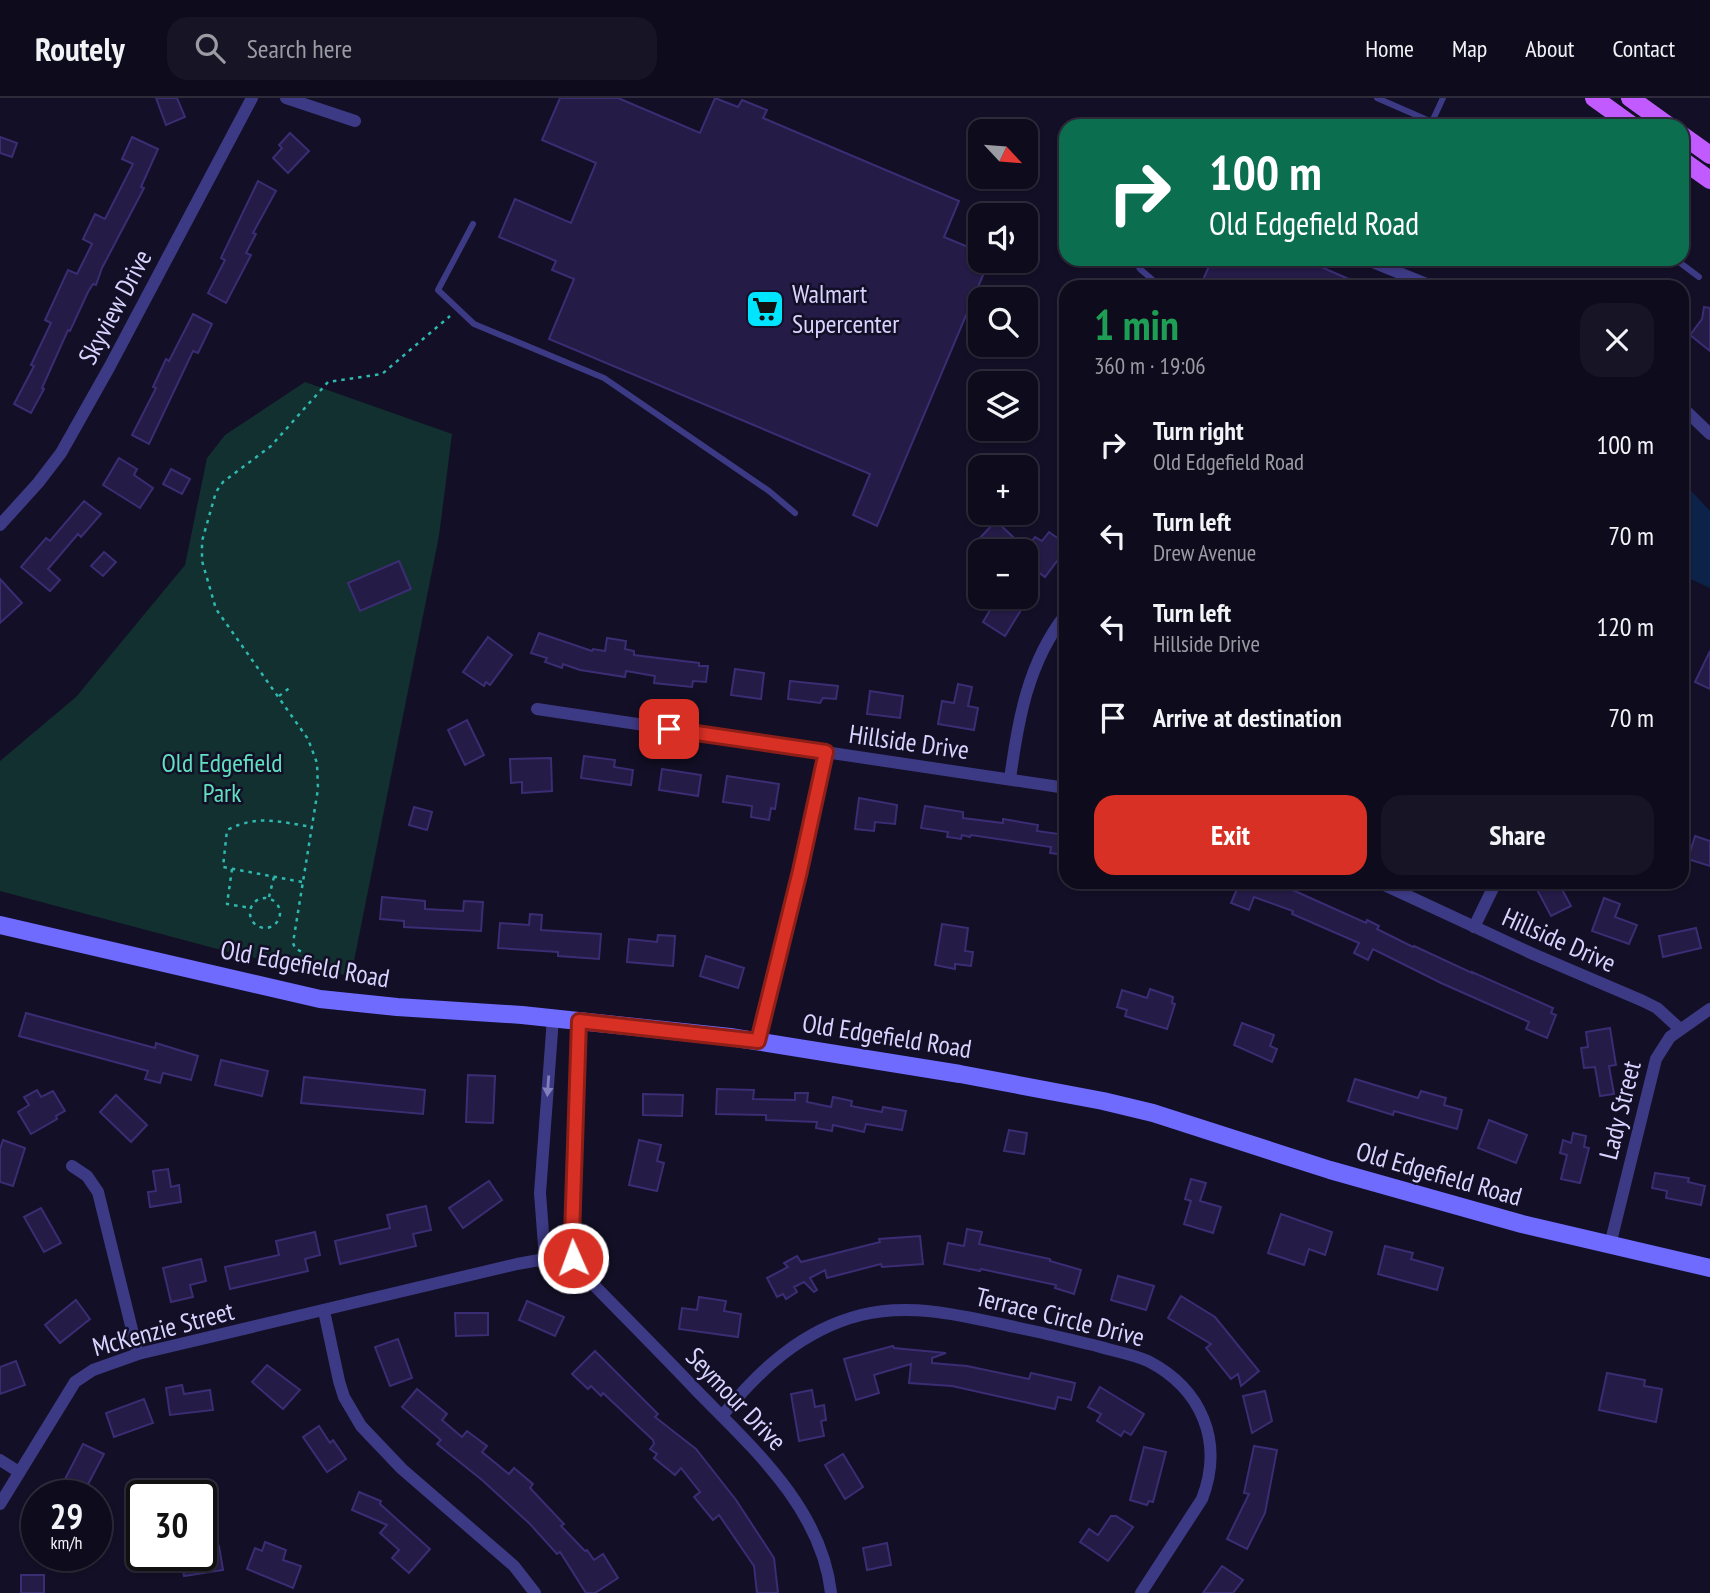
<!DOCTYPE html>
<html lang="en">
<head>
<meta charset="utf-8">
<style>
	body { margin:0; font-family:"PT Sans Narrow",sans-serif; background:#171425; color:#f1f3f6; height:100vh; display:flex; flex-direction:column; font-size:26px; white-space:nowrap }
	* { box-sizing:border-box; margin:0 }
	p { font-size:23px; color:#9b9ba3 }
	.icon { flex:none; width:38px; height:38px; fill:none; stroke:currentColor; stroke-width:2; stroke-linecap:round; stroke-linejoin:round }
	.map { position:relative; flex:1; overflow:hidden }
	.panel { position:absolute; left:1059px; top:182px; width:630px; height:609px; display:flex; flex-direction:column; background:#0e0b1c; border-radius:21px; box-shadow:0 2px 5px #0004,0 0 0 2px #2e2b3b }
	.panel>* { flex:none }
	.guide { position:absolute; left:1059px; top:21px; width:630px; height:147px; border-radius:21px; box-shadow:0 2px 5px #0004,0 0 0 2px #2e2b3b; background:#0b6e4f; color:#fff; overflow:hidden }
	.needle { width:46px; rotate:116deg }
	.tools { position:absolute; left:968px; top:21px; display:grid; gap:14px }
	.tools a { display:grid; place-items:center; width:70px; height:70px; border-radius:14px; background:#0e0b1c; box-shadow:0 2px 5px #0004,0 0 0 2px #2e2b3b; font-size:35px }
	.speed { position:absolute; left:21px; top:1382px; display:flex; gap:14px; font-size:35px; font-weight:700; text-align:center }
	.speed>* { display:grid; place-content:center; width:91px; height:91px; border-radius:50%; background:#0e0b1c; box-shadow:0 2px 5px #0004,0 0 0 2px #2e2b3b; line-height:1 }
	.speed small { font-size:18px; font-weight:400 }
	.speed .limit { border:4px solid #111; border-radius:10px; background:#fff; color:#111 }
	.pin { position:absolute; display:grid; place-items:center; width:60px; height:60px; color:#fff; margin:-30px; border-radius:14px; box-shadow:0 4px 10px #0006 }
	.me { position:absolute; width:77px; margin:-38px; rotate:358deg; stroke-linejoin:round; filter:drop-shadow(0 0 5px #0008) }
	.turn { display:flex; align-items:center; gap:24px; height:147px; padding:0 35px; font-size:32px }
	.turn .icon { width:91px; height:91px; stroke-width:2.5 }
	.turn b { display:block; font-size:49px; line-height:60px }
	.round { display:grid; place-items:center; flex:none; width:74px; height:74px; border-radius:21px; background:#171425 }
	.headline { display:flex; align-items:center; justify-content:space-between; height:119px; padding:0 35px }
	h1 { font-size:42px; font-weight:800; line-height:52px; color:#1e9e55 }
	.action { display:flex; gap:14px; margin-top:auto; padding:14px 35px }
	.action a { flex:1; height:80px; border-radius:21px; background:#d93025; color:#fff; font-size:28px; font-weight:800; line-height:80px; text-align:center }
	.action a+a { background:#171425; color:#f1f3f6 }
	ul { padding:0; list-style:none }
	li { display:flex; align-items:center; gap:21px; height:91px; padding:0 35px }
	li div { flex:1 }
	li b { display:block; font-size:26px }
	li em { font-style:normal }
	header { display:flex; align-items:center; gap:42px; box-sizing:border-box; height:98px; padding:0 35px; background:#0e0b1c; border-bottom:2px solid #2e2b3b }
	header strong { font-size:33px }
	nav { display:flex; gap:38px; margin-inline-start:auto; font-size:24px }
	.search { width:490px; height:63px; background:#171425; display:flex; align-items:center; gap:18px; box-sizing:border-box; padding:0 24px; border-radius:21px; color:#9b9ba3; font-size:26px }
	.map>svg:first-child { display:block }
</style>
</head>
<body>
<header>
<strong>Routely</strong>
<div class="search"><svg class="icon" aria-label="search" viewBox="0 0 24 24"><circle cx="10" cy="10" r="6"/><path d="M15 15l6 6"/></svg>Search here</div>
<nav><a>Home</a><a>Map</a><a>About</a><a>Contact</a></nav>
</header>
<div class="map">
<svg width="1710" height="1495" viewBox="0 0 1710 1495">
	<rect width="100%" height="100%" fill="#130f26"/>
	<polygon fill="#12302f" points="305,284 452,336 439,438 351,878 240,857 0,793 0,663 76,599 185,467 207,360 225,337"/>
	<polygon fill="#0c2248" points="1682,383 1710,413 1710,490 1682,477"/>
	<g fill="#241b47" stroke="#3b2d73" stroke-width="2">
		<polygon points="156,0 177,0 185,19 166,27"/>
		<polygon points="560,0 618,0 700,35 715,0 738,9 742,2 767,12 763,20 959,103 944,139 980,154 980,163 989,163 877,428 853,417 870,376 549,241 574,181 552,172 556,163 499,139 515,101 571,125 596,65 542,42"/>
		<polygon points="290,35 309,53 288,75 273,60 282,50 279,47"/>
		<polygon points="0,39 17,45 12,59 0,55"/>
		<polygon points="132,39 158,51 141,89 144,90 102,170 96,187 93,186 88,194 70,233 68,232 42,290 44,291 31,315 14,306 34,268 31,267 51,225 45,222 68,172 77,176 92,146 83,141 95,116 105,121 133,66 122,61"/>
		<polygon points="258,83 276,93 253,135 256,136 246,155 251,157 226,205 208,195 225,162 221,160"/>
		<polygon points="1212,161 1303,161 1367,189 1200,189"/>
		<polygon points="1704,209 1710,210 1710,253 1690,237 1702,221"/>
		<polygon points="193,216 212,226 198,255 193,253 149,346 132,337 156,290 153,289 166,261 169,263"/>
		<polygon points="119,360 137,371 134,377 153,390 140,410 103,387"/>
		<polygon points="171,371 190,381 182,396 163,386"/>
		<polygon points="84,403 101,416 81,439 78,436 48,471 60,482 50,493 21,469 46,440 50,443"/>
		<polygon points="996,423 1026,451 1035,439 1042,443 1049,434 1066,446 1066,451 1045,479 1026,465 1035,453 989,453 977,443"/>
		<polygon points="104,454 116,464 103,478 91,468"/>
		<polygon points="399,463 411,491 360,513 348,485"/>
		<polygon points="0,481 22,505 0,525"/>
		<polygon points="998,499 1017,499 1026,504 1005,538 983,524"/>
		<polygon points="539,535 592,553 593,551 605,553 607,540 626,543 625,551 634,553 634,557 699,565 699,568 708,568 706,584 693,583 692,589 654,585 655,578 626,573 625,579 580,572 563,566 562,570 545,564 547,560 531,555"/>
		<polygon points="488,539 512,557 490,587 486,584 484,588 463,574"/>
		<polygon points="1710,553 1710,591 1695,584"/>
		<polygon points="735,571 764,575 761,601 731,597"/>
		<polygon points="790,583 838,588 836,601 823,600 820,605 788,601"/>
		<polygon points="958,586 972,589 968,608 978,610 974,632 938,626 942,603 954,605"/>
		<polygon points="870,593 903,598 900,620 867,616"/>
		<polygon points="467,622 484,657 465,667 448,632"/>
		<polygon points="584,658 615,662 614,669 633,672 631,687 581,680"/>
		<polygon points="551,660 552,693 522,695 522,684 511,685 510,661"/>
		<polygon points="662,671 701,677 698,698 659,692"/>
		<polygon points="727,678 779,686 775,711 771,710 769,722 751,719 752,708 723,704"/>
		<polygon points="859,700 897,707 895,726 875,724 874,733 855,731"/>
		<polygon points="925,708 963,714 963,720 1003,725 1003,721 1038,727 1037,733 1066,737 1064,757 1050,755 1051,749 971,737 970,739 962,737 961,741 947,739 948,734 921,730"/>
		<polygon points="414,709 432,714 427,732 409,727"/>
		<polygon points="1695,738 1710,743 1710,768 1688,761"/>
		<polygon points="1240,784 1272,784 1297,794 1366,825 1367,822 1379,828 1377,831 1413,849 1414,848 1472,875 1472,874 1553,910 1551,915 1556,917 1547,940 1526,931 1529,924 1441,885 1373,851 1368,862 1354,855 1359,845 1292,816 1293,813 1254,799 1249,812 1231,805"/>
		<polygon points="1533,784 1558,784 1571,808 1551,818"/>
		<polygon points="382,799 425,803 425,811 463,813 464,803 483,804 481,833 404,829 404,823 380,821"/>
		<polygon points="1604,800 1620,806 1615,819 1637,827 1629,846 1592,833"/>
		<polygon points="530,816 542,817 541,832 601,836 599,861 558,858 558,854 498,850 500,825 529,827"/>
		<polygon points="942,826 968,830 965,853 973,854 971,868 955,866 955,871 935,867"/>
		<polygon points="1696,830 1701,850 1663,859 1659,838"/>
		<polygon points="658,837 675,838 673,868 627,864 629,841 657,844"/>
		<polygon points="706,858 744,870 738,890 700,878"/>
		<polygon points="1150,891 1173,899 1172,905 1175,906 1167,931 1125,918 1127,912 1117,909 1122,892 1147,900"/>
		<polygon points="26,915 155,950 156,945 198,958 191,982 163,975 160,985 145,981 148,973 19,938"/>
		<polygon points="1242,925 1274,937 1270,948 1277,951 1272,964 1234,947"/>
		<polygon points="1610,930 1616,967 1609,968 1614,996 1600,998 1595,969 1584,970 1581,950 1588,949 1586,934"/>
		<polygon points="221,962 268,973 262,998 215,987"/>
		<polygon points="468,977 495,978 493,1025 466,1024"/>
		<polygon points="304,979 425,992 423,1016 301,1005"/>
		<polygon points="1355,981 1418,1000 1421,993 1446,1000 1444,1007 1462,1012 1457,1031 1394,1013 1393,1017 1348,1003"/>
		<polygon points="717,991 754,992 753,1001 795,1002 795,995 808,995 807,1004 831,1009 833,999 852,1003 851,1008 882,1014 883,1009 906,1013 902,1032 866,1026 864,1034 833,1027 832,1033 816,1030 817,1024 766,1022 766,1017 716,1016"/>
		<polygon points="37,992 41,999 53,993 65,1013 56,1018 57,1021 31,1036 18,1014 29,1007 24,999"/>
		<polygon points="643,996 683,997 682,1018 643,1017"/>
		<polygon points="116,997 147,1027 131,1044 100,1014"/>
		<polygon points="1489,1022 1527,1037 1516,1065 1478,1050"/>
		<polygon points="1009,1032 1027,1035 1024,1056 1004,1053"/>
		<polygon points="1573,1035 1586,1038 1584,1049 1589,1050 1580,1085 1561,1081 1567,1057 1560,1055 1563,1042 1571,1045"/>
		<polygon points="3,1042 25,1050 13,1088 0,1084 0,1051"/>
		<polygon points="639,1042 661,1047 657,1063 664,1065 657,1093 629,1087"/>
		<polygon points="168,1071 171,1089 179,1087 181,1104 150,1109 148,1094 156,1093 153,1073"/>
		<polygon points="1655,1075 1689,1080 1688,1084 1705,1088 1701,1107 1666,1100 1667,1093 1652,1090"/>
		<polygon points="1191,1081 1206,1085 1200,1103 1221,1109 1213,1135 1184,1126 1191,1103 1185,1101"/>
		<polygon points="489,1083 502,1102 463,1130 449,1110"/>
		<polygon points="426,1108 431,1132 413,1136 416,1148 340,1166 335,1143 390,1130 387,1117"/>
		<polygon points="41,1110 61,1145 44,1154 24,1119"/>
		<polygon points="1281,1116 1332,1134 1325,1157 1309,1151 1304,1167 1268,1155"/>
		<polygon points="967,1131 982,1134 979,1146 1050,1161 1050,1163 1081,1172 1074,1196 1055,1190 1056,1187 981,1171 980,1173 944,1166 948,1145 964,1148"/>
		<polygon points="315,1134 320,1157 305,1161 308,1173 230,1191 225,1169 279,1157 276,1143"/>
		<polygon points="920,1138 923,1166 882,1169 881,1166 827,1180 825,1172 810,1180 817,1192 814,1194 804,1184 794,1189 797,1194 786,1201 783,1196 777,1199 767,1180 788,1169 784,1165 797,1158 801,1164 880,1144 879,1141"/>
		<polygon points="1385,1148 1413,1155 1411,1161 1443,1170 1437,1192 1378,1176"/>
		<polygon points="201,1161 206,1183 190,1187 193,1199 171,1204 163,1170"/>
		<polygon points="1118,1178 1154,1188 1146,1212 1111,1202"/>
		<polygon points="1181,1198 1215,1219 1259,1273 1241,1288 1238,1276 1231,1281 1206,1250 1211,1246 1168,1220"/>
		<polygon points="699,1199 726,1203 724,1213 741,1216 738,1239 679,1231 682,1210 697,1212"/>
		<polygon points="76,1202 90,1221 60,1245 45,1227"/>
		<polygon points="527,1203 564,1219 555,1238 519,1222"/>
		<polygon points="455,1215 488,1215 488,1237 456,1238"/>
		<polygon points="398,1241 412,1280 390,1288 375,1249"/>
		<polygon points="893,1248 894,1250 946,1255 932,1260 932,1265 967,1268 1029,1281 1031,1275 1075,1285 1071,1302 1058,1299 1055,1311 952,1288 909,1285 911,1266 874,1277 879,1295 856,1302 844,1261"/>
		<polygon points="595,1253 658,1316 655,1319 696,1351 736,1402 774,1460 778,1495 757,1495 754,1468 719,1417 713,1422 694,1399 700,1394 681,1370 675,1377 654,1360 657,1356 650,1351 654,1346 653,1342 603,1295 601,1298 591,1288 588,1291 572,1276"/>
		<polygon points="16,1263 25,1287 0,1296 0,1269"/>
		<polygon points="267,1267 300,1292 283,1311 252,1284"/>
		<polygon points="1607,1275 1645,1282 1644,1288 1662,1291 1656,1324 1599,1312"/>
		<polygon points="182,1287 184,1296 210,1292 213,1312 170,1317 166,1290"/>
		<polygon points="1100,1289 1144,1316 1131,1337 1124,1333 1121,1338 1097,1323 1101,1316 1088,1309"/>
		<polygon points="417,1291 447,1316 442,1322 462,1339 467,1333 487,1348 482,1354 509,1376 514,1370 533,1386 530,1390 564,1426 561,1428 585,1453 587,1452 594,1462 603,1456 618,1480 595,1495 586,1495 560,1454 557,1456 530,1426 482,1382 437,1346 441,1342 402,1309"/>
		<polygon points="812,1292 815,1309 824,1307 826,1322 821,1323 824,1338 799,1343 791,1296"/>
		<polygon points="1265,1293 1272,1323 1252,1335 1243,1298"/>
		<polygon points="144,1301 153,1325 114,1339 106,1315"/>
		<polygon points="319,1328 330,1345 333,1342 346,1361 327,1374 303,1339"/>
		<polygon points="83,1346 104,1356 85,1392 65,1381"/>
		<polygon points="1254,1348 1277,1352 1265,1415 1247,1451 1227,1441 1249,1396 1244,1395"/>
		<polygon points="1144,1349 1166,1354 1153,1404 1149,1403 1147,1407 1130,1402"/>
		<polygon points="843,1356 863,1389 845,1401 825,1367"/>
		<polygon points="359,1394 381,1403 380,1406 430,1451 409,1475 392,1460 399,1452 380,1435 387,1427 352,1412"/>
		<polygon points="1111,1418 1116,1418 1133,1429 1108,1463 1080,1444 1089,1431 1098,1437"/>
		<polygon points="265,1444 286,1452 283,1462 301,1468 293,1490 247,1471 255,1450 262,1453"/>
		<polygon points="887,1445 891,1467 867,1472 863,1450"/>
		<polygon points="219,1448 223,1472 184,1478 181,1458 201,1458 201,1451"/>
		<polygon points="1222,1468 1243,1482 1233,1495 1203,1495"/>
		<rect x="21" y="1477" width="23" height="18"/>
	</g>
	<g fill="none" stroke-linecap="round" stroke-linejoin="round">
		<g stroke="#2fb8b0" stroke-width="2.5" stroke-dasharray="3.5 5" stroke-linecap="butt">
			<polyline points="279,598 292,588"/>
			<polyline points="232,771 227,806 251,810"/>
			<path d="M302,784l-79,-15 4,-37c32,-16 51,-8 86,-3"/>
			<polyline points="269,799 274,779"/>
			<circle cx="265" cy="815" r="15"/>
			<polyline points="300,870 310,859 295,850 293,845 318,691 317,665 308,641 216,511 202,463 202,443 216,394 223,384 271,348 328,284 382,276 450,218"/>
		</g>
		<g stroke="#3d3a85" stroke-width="6">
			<polyline points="1377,0 1432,24"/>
			<polyline points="1430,28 1443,0"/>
			<polyline points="473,126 438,192 474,226 604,280 769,393 795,415"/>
			<polyline points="1134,161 1140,171 1161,189"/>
			<polyline points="1675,161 1699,179"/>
		</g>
		<g stroke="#3d3a85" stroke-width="12">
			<polyline points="286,0 355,23"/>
			<polyline points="1365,161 1434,189"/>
			<polyline points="1682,309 1710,336"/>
			<polyline points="0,427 38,385 61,355 110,268 252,0"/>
			<polyline points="537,611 1066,690"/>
			<path d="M1010,681c8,-59 18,-117 56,-165"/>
			<polyline points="1378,784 1533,856 1643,903 1657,910 1680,931"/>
			<polyline points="1474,829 1496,784"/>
			<polyline points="758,943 800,773 826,655"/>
			<polyline points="72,1068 87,1078 98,1094 138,1256"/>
			<polyline points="1610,1147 1656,961 1670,939 1710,911"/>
			<polyline points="573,1160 572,1138 579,923"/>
			<polyline points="545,1161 540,1095 553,920"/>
			<polyline points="324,1213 339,1283 344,1299 361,1328 402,1371 514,1468 535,1495"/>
			<path d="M722,1318c37,-46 80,-86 139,-101 53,-13 106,2 158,13 26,5 52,12 78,18 16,5 35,8 51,15 54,28 76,81 54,138l-61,94"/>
			<polyline points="0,1362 19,1374"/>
			<path d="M0,1406l75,-122 18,-12 45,-16 379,-90 28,-5 28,-1 15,21c36,37 73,74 109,112 55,56 125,118 134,202"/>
		</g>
		<polyline stroke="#6f6bff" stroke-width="18" points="0,827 320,901 397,909 522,917 730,939 960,976 1103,1003 1153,1015 1330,1072 1522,1126 1710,1170"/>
		<g stroke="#c25bff" stroke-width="18">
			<polyline points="1594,0 1633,28"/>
			<polyline points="1630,0 1669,28"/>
			<polyline points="1682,37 1710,57"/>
			<polyline points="1682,62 1710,82"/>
		</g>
	</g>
	<defs><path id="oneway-solid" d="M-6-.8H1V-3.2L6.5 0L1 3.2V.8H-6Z" transform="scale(1.75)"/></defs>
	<use fill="#837fbc" href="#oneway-solid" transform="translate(548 988) rotate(94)"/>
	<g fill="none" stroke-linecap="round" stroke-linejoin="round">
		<defs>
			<polyline id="route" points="573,1160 572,1138 579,923 758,943 800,773 826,654 669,631"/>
		</defs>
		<use href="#route" stroke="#8d1f18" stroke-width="18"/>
		<use href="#route" stroke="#d93025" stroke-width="12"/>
	</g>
	<defs>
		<symbol id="supermarket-square" viewBox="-11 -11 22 22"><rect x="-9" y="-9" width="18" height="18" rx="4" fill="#00e5ff" stroke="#130f26"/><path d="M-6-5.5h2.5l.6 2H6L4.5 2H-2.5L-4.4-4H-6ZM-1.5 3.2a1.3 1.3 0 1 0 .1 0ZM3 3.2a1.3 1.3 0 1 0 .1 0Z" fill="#111"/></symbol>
	</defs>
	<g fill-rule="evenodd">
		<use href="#supermarket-square" x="743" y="189" width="44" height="44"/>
	</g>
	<g text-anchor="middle" stroke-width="5" stroke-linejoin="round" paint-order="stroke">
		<g font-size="26" fill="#d9d4ff" stroke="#130f26" text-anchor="start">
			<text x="792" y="205">Walmart<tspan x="792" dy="30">Supercenter</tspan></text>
		</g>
		<g font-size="26" fill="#d9d4ff" stroke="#130f26">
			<text transform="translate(115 209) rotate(-62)" y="9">Skyview Drive</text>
			<text transform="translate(909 644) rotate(8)" y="9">Hillside Drive</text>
			<text transform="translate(1559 842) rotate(24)" y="9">Hillside Drive</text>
			<text transform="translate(305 866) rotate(10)" y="9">Old Edgefield Road</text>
			<text transform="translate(887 938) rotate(9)" y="9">Old Edgefield Road</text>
			<text transform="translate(1620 1012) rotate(-76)" y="9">Lady Street</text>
			<text transform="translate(1439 1076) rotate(16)" y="9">Old Edgefield Road</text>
			<text transform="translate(1060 1219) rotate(14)" y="9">Terrace Circle Drive</text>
			<text transform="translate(163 1231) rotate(-15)" y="9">McKenzie Street</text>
			<text transform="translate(736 1301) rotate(46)" y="9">Seymour Drive</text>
		</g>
		<g font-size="26" fill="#5fe0c0" stroke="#130f26">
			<text x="222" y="674">Old Edgefield<tspan x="222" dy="30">Park</tspan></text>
		</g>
	</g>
</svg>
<div class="tools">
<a><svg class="needle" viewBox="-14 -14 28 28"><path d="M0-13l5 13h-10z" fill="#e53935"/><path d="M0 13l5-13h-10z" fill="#9b9ba3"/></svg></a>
<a><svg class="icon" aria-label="sound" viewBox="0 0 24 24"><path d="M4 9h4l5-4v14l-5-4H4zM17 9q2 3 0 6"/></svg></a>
<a><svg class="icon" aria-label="search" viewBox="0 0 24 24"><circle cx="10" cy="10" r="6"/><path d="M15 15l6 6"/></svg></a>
<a><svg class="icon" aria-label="layers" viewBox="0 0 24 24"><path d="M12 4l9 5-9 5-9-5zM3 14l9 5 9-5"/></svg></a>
<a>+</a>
<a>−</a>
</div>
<div class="speed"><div>29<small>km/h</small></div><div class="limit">30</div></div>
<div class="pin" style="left:669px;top:631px;background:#d93025"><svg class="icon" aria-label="arrive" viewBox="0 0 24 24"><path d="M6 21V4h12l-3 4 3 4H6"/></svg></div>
<svg class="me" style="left:573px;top:1160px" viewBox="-20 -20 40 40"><circle r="17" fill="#d93025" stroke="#fff" stroke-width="3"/><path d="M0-11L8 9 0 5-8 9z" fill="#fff"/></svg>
<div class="guide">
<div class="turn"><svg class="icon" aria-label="right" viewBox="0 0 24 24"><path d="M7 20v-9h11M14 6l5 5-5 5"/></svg><div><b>100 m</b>Old Edgefield Road</div></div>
</div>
<section class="panel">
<div class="headline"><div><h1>1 min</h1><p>360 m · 19:06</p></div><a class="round"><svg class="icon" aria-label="close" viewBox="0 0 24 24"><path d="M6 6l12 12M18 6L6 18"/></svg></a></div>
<ul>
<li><svg class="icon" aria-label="right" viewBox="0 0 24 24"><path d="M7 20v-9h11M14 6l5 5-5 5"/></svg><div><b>Turn right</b><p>Old Edgefield Road</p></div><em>100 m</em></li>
<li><svg class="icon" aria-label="left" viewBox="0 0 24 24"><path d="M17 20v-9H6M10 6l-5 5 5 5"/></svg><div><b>Turn left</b><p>Drew Avenue</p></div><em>70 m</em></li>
<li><svg class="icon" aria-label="left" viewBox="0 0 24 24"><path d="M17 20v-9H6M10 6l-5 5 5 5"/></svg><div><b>Turn left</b><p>Hillside Drive</p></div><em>120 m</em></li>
<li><svg class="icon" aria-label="arrive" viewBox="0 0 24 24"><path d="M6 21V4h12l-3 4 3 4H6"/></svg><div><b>Arrive at destination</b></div><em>70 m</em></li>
</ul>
<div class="action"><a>Exit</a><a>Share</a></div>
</section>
</div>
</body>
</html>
